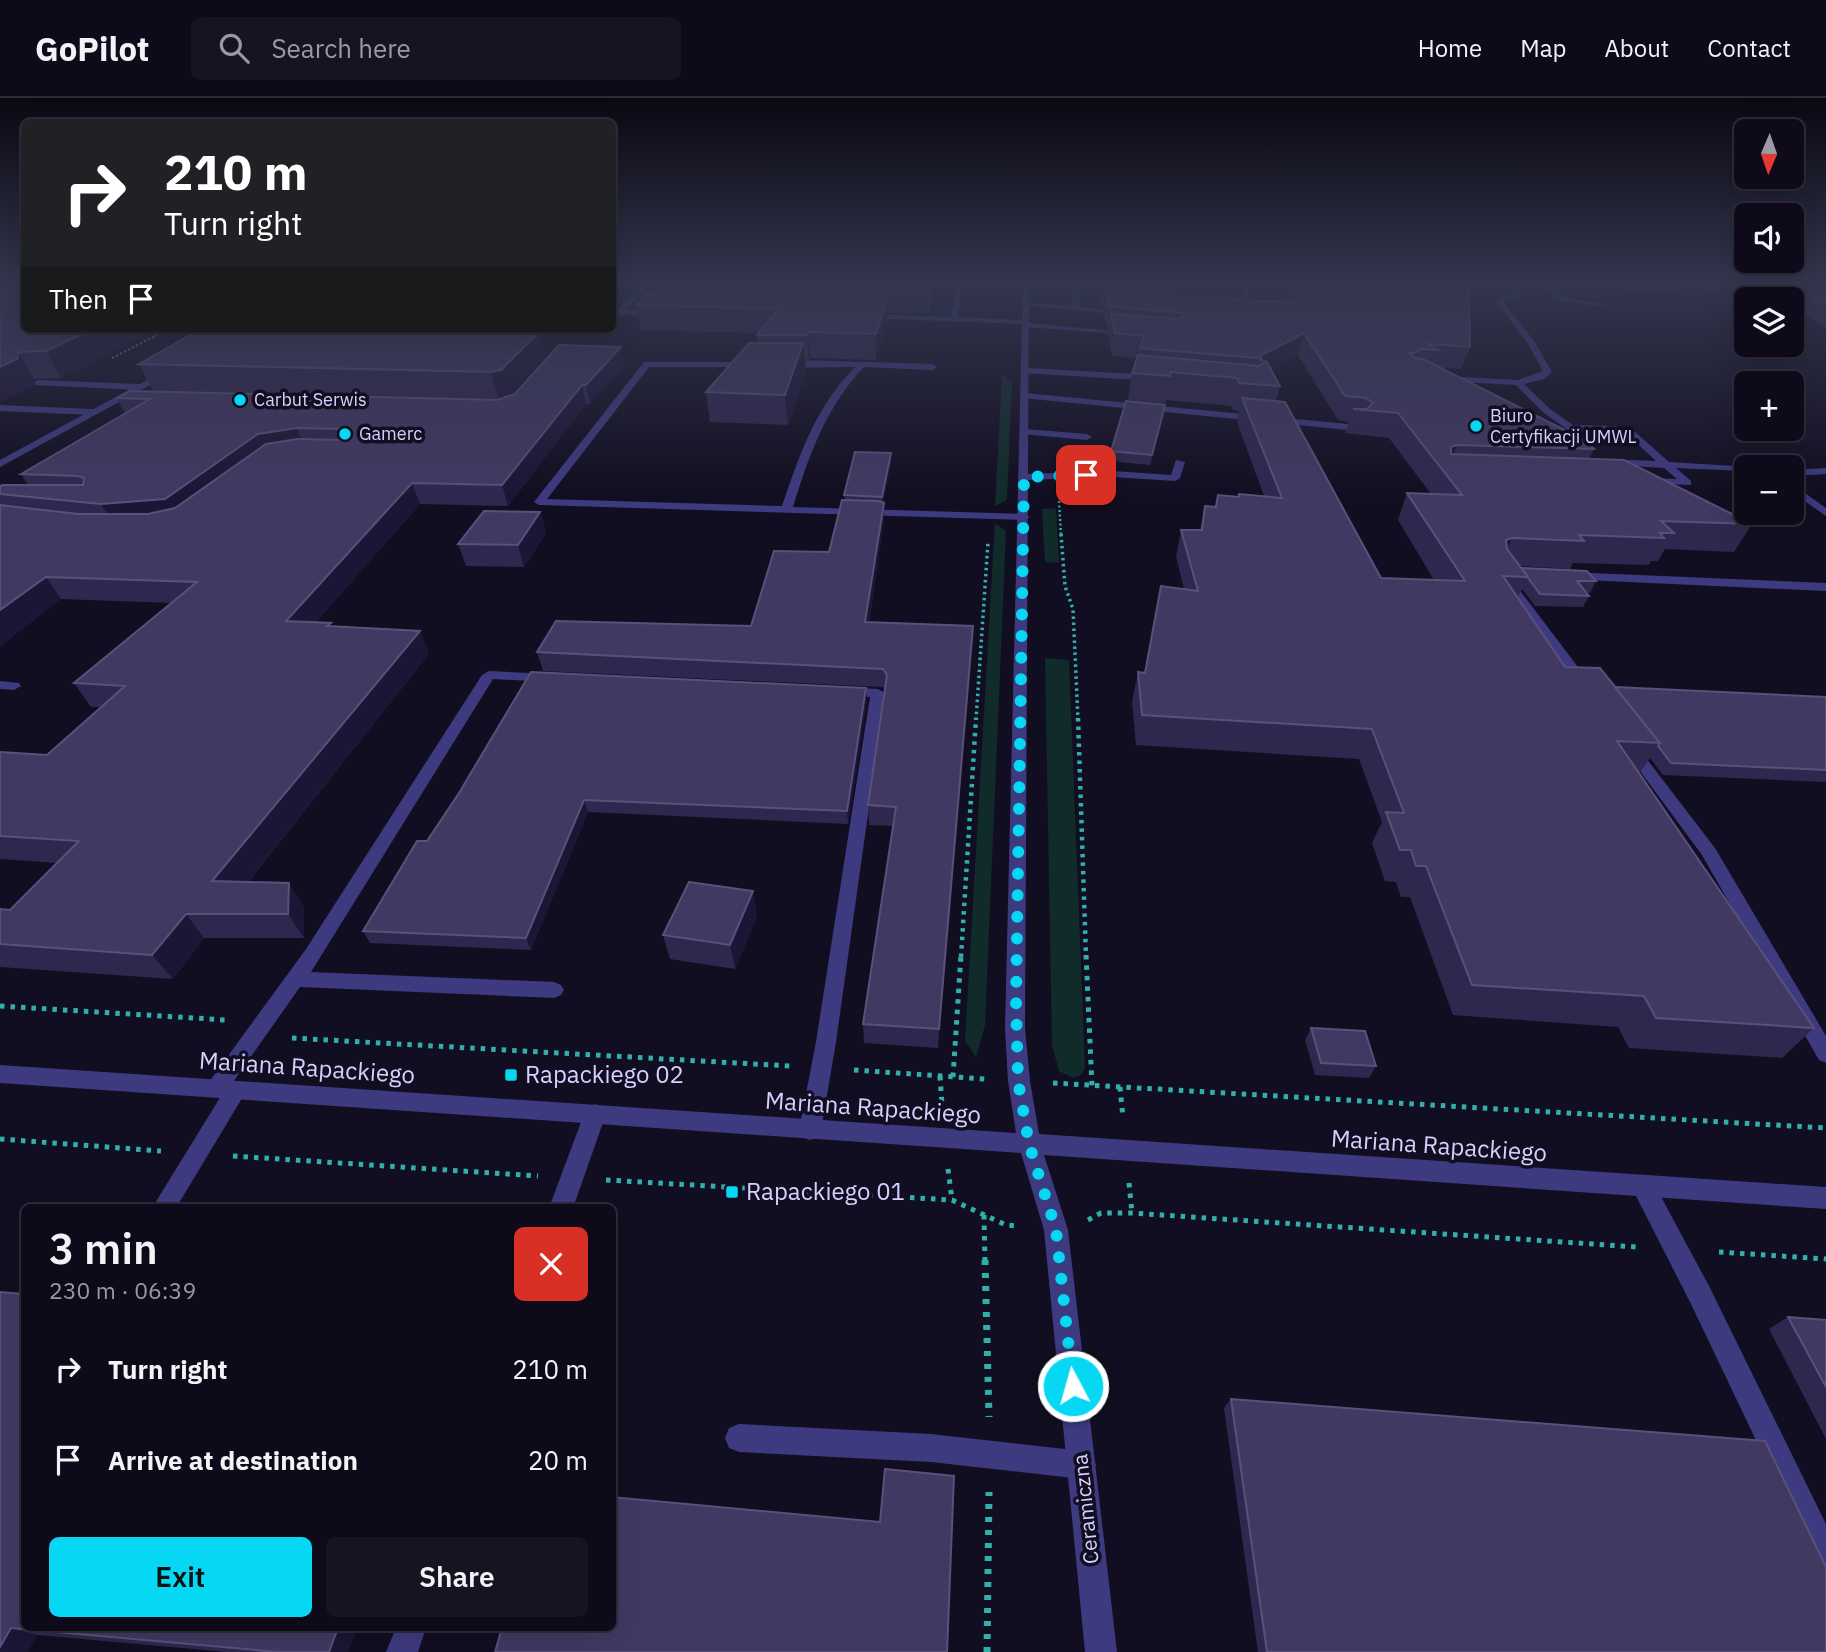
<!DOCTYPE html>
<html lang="en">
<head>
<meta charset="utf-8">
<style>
	body { margin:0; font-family:"IBM Plex Sans",sans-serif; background:#171322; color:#f1f3f6; height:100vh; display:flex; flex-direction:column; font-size:26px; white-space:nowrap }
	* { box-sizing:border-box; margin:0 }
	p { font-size:23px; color:#9b9aa2 }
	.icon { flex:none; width:38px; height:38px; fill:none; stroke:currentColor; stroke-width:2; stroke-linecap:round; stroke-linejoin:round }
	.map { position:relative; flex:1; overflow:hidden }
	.details { position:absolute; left:21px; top:1106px; width:595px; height:427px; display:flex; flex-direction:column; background:#0e0a19; border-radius:10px; box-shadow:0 7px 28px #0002,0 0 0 2px #2e2b38 }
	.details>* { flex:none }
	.top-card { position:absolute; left:21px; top:21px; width:595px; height:214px; border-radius:10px; box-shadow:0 7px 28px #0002,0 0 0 2px #2e2b38; background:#202124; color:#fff; overflow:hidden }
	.needle { width:46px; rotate:182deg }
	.fabs { position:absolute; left:1734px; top:21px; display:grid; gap:14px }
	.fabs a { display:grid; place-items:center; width:70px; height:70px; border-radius:10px; background:#0e0a19; box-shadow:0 7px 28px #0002,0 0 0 2px #2e2b38; font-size:35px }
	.pin { position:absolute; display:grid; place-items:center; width:60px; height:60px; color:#fff; margin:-30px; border-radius:14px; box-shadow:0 4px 10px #0006 }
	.me { position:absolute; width:77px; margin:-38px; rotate:354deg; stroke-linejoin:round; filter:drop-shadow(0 0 5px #0008) }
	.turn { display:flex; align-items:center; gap:24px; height:147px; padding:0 28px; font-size:32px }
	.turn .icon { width:91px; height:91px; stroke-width:2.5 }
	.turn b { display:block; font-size:49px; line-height:60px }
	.then { display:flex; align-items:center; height:66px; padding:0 28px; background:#0003; gap:14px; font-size:26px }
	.round { display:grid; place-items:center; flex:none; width:74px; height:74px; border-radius:10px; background:#171322 }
	.summary { display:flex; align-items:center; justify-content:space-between; height:119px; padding:0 28px }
	h1 { font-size:42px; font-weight:600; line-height:52px }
	.action { display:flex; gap:14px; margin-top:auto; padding:14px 28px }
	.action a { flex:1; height:80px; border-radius:10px; background:#06d7f3; color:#111; font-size:28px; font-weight:600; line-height:80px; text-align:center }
	.action a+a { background:#171322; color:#f1f3f6 }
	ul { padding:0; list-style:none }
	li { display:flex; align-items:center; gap:21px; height:91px; padding:0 28px }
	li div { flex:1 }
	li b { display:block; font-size:26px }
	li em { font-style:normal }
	header { display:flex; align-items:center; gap:42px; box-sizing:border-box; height:98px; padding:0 35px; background:#0e0a19; border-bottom:2px solid #2e2b38 }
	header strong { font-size:33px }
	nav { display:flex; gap:38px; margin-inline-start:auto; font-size:24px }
	.search { width:490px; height:63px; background:#171322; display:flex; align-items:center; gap:18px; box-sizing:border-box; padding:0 24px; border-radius:10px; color:#9b9aa2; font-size:26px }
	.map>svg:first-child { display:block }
</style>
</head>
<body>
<header>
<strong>GoPilot</strong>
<div class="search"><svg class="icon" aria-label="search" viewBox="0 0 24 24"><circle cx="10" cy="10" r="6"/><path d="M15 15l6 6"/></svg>Search here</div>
<nav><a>Home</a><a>Map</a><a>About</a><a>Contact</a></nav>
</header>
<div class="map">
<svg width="1826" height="1554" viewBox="0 0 1826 1554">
	<rect width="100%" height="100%" fill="#120e21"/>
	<g fill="#112b2b">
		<polygon points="1002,277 1012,283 1007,402 995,408"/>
		<polygon points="1056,410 1059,465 1045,464 1042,411"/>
		<polygon points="995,425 1006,433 985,927 976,959 965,943"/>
		<polygon points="1045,560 1069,562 1085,970 1081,977 1073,980 1059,973 1052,947"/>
	</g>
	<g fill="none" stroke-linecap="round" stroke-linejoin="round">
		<g stroke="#31b0ab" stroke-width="2" stroke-dasharray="2 2.5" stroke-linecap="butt">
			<polyline points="1271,185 1294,186"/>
			<polyline points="1729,191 1766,187"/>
			<polyline points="1621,192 1675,191"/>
			<polyline points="112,260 165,233 199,234"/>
		</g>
		<polyline stroke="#31b0ab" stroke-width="2.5" stroke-dasharray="2 2.5" stroke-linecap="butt" points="1059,403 1061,438"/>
		<g stroke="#31b0ab" stroke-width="3.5" stroke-dasharray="2.5 3.5" stroke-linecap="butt">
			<polyline points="1061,436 1065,488 1073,511 1078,622"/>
			<polyline points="976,622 988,444"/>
		</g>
		<g stroke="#31b0ab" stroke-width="4.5" stroke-dasharray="3.5 5" stroke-linecap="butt">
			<polyline points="1078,620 1086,859"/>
			<polyline points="961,859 976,620"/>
		</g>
		<g stroke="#31b0ab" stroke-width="5" stroke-dasharray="4.5 6" stroke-linecap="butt">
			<polyline points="1086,857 1092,988"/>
			<polyline points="0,908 226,922"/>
			<polyline points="292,940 790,968"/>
			<polyline points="854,972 985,981"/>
			<polyline points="940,978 942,1007"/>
			<polyline points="953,979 961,857"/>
			<polyline points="1053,985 1826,1030"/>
			<polyline points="1120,989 1123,1020"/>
			<polyline points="0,1041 161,1053"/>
			<polyline points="233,1058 538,1078"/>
			<polyline points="948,1071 952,1102"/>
			<polyline points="606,1082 952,1102 1006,1127 1018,1128"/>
			<polyline points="1129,1085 1132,1115"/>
			<polyline points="984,1117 985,1164"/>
			<polyline points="1088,1122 1101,1115 1132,1115 1637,1149"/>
			<polyline points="1719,1154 1826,1161"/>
		</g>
		<g stroke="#31b0ab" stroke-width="7" stroke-dasharray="5 8" stroke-linecap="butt">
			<polyline points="985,1162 989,1319"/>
			<polyline points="987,1554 989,1394"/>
		</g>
		<g fill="#3e3a7f" fill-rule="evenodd">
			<polygon points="647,182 654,182 625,213 659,213 662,217 616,217 616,213"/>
			<polygon points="889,182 944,182 962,187 958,219 1026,222 1029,225 1136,235 1132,237 1026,229 1023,226 862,220 865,216 951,219 956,189 940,185"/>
			<polygon points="1238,182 1244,182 1259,221 1252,219"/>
			<polygon points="1494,182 1501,182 1521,197 1504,204 1536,246 1552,274 1544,281 1524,286 1550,311 1573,327 1613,328 1634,333 1669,364 1751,369 1746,369 1746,373 1676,370 1691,383 1691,387 1641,385 1640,383 1645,380 1677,381 1664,370 1603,366 1603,362 1607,361 1656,363 1628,337 1568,332 1544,315 1516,287 1441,283 1444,278 1518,282 1543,273 1528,246 1496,203 1512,196"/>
			<polygon points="1533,182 1540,182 1566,199 1604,206 1600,208 1561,203"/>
			<polygon points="1075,187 1127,187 1124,191 1080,191 1080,209 1132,215 1128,217 1023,207 1027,205 1072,208 1072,191"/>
			<path d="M1166,188l27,6 13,12 -13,10h-6v-4l11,-7c-10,-10 -21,-11 -35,-13z"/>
			<polygon points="1792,206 1823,208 1826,211 1792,210"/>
			<path d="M799,262l134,4 4,3 -4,3 -69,-3c-38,40 -55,88 -71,140l231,7 6,3 -6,3 -485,-15 -5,-3 110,-140h109l3,5h-107l-102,132 235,7c17,-50 34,-100 73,-139l-74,1 -4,-3z"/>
			<polygon points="1026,270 1155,277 1159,280 1155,283 1023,275"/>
			<polygon points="38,282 140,286 144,289 140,292 35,287 35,283"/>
			<polygon points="1025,295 1358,327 1363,330 1358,333 1022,300 1022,296"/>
			<polygon points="0,307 94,311 99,314 94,317 0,313"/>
			<polygon points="1025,331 1087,336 1092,339 1087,342 1022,336 1020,334"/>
			<polygon points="1176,362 1185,364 1180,380 1175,383 1113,379 1024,382 1019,379 1024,376 1113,373 1171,377"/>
			<polygon points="1826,370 1826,376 1792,378 1792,372"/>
			<polygon points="1568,474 1826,485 1826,493 1564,481 1564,475"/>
			<polygon points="1505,477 1509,478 1590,585 1590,591 1580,591 1499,481"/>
			<polygon points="489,573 551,576 558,580 551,584 493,581 311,874 554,884 561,887 564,892 561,897 554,900 300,889 233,984 244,986 247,992 176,1110 152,1110 221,998 209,996 206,990 209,984 306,851 482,577"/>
			<polygon points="0,583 19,585 21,588 14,592 0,591"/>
			<polygon points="844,589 878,591 885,595 836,944 821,1032 818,1039 810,1042 802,1039 799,1032 816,944 870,599 839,596 839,590"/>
			<polygon points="1631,645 1636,647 1715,750 1826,938 1826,965 1819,962 1702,757 1623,650"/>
			<polygon points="595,1006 603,1009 606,1016 573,1110 549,1110 584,1016 587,1009"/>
			<polygon points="1643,1077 1651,1080 1709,1188 1826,1426 1826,1473 1816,1468 1691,1206 1635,1096 1631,1088 1635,1080"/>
			<polygon points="739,1326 931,1336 1082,1353 1092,1357 1096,1367 1092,1377 1082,1381 931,1364 739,1354 729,1350 725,1340 729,1330"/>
			<polygon points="396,1530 426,1530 418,1554 386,1554"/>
		</g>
		<g fill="#3e3a7f" fill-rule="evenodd">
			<polygon points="1023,182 1029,182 1025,930 1030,983 1039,1036 1826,1089 1826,1111 1044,1057 1068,1132 1117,1554 1085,1554 1044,1132 1021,1055 0,985 0,967 1016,1035 1008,983 1005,930"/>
			<polygon points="169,270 172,275 0,369 0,362"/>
			<polygon points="1792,386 1826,410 1826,418 1792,394"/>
		</g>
	</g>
	<g fill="#30274f" fill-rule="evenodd">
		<polygon points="0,182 24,182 24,231 156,231 61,280 34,281 33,288 0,304"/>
		<path d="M1102,182h88l-3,18h41l35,3h28l-3,-5 4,-16h139l39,67 -9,22 -20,-1 153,81 -5,10 163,65 -18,28 -69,-3 -7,12h-7l-2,4 -76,-2 -3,6 -50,-3 2,2 74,13 -6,12 -4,-1 3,4 -6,11 -48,-1 -13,-17 -4,9 47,69 50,20 211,10v85l-163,-7 -13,-17 -11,16 175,254 -32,30 -153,-10 -11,-21 -165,-12 -43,-118h-9l-5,-15 -11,-1 -13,-38 10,-21 -23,-63 -223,-14 -4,-43 6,-30 7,1 39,-84 -8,-32 5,-27h19l5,-24 10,1 3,-12 20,2 1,-3 25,2 -27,-74 2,-11 -6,-1 -2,-4 -65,-6 -1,4 -37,-4 4,-27 5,-15 -25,-2 -4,-20 1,-9h-2l-3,-13 1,-7 -2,-1 -3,-11zM1298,257l40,65 11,2 -4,11 44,5 42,56 -24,-1 -9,27 36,60 -53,-2 -105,-177 4,-15 -9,-16z"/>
		<polygon points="1647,182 1738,182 1731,194 1687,197"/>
		<polygon points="1753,182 1826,182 1826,231 1800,213 1805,204 1792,203 1792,201 1782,201"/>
		<polygon points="935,187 930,215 887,215 888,226 876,262 810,260 809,263 805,263 806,273 788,327 710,324 706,294 758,245 757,237 759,235 641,232 636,207 657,197 656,189"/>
		<polygon points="201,231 502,231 500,233 539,234 546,262 625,266 590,306 586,306 508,408 420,406 316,524 332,528 420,533 429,556 248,784 304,809 304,840 204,840 173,881 0,869 0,811 10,812 57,765 0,761 0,654 47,657 101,609 91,609 74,585 172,505 61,501 0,548 0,389 28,387 21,376 125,315 117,300 153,293 139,266"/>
		<polygon points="1164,317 1150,367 1110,363 1111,353"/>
		<polygon points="891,365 883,405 884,405 884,422 869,524 973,528 938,950 864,945 863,926 893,728 869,727 868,707 885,592 883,589 543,573 537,554 751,528 829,454 845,402 844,397"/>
		<polygon points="540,414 546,435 524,469 466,468 458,446"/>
		<polygon points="867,601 848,726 588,714 531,852 370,845 363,833 427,743"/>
		<polygon points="757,818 735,871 670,861 663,837"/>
		<polygon points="1311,930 1376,968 1369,980 1315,977 1305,942"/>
		<polygon points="0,1194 24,1530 357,1530 348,1554 227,1554 37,1537 0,1554"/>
		<polygon points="1788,1219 1826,1222 1826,1341 1769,1231"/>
		<polygon points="1231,1301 1826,1554 1258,1554 1224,1310"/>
	</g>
	<g fill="#1c1535">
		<polygon points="932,182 935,182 935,187 930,215 930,193"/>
		<polygon points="1179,182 1190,182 1186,209 1174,212"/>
		<polygon points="887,201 888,226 876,262 876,236"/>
		<polygon points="93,231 156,231 61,280 46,253"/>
		<polygon points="470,231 502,231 476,253"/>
		<polygon points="539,234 547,267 501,309 491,274"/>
		<polygon points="808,234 810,260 809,263 807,237"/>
		<polygon points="1304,235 1298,257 1259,279 1263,263 1260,258"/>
		<polygon points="803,245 806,273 788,327 785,297"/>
		<polygon points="621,249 625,266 590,306 586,287"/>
		<polygon points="19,254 34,281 33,288 0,304 0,269"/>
		<polygon points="582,287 586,306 508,408 502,387"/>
		<polygon points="1165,307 1164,317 1150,367 1152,357"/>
		<polygon points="297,330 305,349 176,421 114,427 101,406 258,336"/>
		<polygon points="1457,347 1447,372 1451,349"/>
		<polygon points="891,355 891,365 882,409 882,399"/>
		<polygon points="412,385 420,406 297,546 286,523"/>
		<polygon points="884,405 884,422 866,542 865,524"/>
		<polygon points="540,414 546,435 524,469 518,447"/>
		<polygon points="1512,440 1499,467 1506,442"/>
		<polygon points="46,479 61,501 0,548 0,512"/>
		<polygon points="973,528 972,547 938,950 939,931"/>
		<polygon points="420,533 429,556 229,807 212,783"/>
		<polygon points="866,590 867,601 848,726 847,713"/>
		<polygon points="584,702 588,714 531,852 526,840"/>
		<polygon points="289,785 304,809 304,840 288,816"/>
		<polygon points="753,793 757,818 735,871 730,847"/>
		<polygon points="186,816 204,840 173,881 152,857"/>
		<polygon points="11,1530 37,1537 28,1554 0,1554 0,1549"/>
		<polygon points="338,1530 357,1530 348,1554 329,1554"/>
	</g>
	<g fill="#413962" stroke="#59517a" stroke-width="2">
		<polygon points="12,182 24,182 24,231 93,231 46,253 19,254 17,261 0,269 0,183"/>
		<polygon points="663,182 932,182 930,193 656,189"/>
		<polygon points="1295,182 1469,183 1470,249 1429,246 1438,252 1420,251 1415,255 1410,255 1415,260 1423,261 1583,341 1594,351 1457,347 1451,349 1451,356 1624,362 1752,426 1661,423 1674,435 1660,435 1664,440 1579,437 1584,443 1512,440 1506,442 1507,451 1528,479 1503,478 1565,569 1600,570 1660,645 1617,643 1814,930 1656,920 1644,898 1472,887 1426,768 1416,768 1411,752 1400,752 1386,714 1404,715 1372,631 1142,617 1138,574 1145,575 1161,488 1198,493 1181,432 1202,432 1205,408 1216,409 1218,397 1239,399 1239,396 1282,400 1242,300 1285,304 1381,480 1465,483 1407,395 1462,397 1398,315 1353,311 1367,311 1373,305 1366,300 1345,298 1304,235 1260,258 1263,263 1258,260 1140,250 1144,238 1115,235 1111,216 1178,221 1183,219 1184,215 1109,208 1107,196 1171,201 1221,199 1227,197 1228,200 1263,203 1308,202"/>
		<polygon points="1787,182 1811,182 1818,187 1802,186 1799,189"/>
		<polygon points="647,196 887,201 876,236 808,234 807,237 757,237 779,211 636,207"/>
		<polygon points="1810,196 1826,197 1826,206"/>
		<polygon points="201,231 454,231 539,234 501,272 491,274 139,266"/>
		<polygon points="749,245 803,245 785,297 706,294"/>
		<polygon points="559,247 621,249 586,287 582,287 502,387 412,385 286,523 331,525 327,528 420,533 212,783 289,785 288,816 186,816 152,857 0,846 0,811 10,812 79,743 0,738 0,654 47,657 125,588 74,585 197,484 46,479 0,512 0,407 78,416 148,416 175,410 266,346 297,341 342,342 350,337 342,331 297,330 258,336 165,401 101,406 0,396 0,389 2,387 83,387 84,380 78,378 21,376 150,301 117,300 130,293 497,302 515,296"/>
		<polygon points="1138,257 1259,268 1266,263 1280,288 1239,285 1237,280 1170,274 1170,278 1132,275"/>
		<polygon points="1126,303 1165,307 1152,357 1111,353"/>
		<polygon points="855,354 891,355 882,399 844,397"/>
		<polygon points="842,402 879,403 884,405 865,524 973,528 939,931 863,926 896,709 868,707 887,577 883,571 537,554 556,523 751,528 774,453 829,454"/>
		<polygon points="484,413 540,414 518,447 458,446"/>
		<polygon points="1522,470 1587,473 1596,483 1577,483 1589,498 1540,496 1528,480 1528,479"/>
		<polygon points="531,574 866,590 847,713 584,702 526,840 363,833 417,743 427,743 459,695"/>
		<polygon points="1615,589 1826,599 1826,672 1671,665 1658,648 1660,645"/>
		<polygon points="689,784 753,793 730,847 663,837"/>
		<polygon points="1311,930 1365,933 1376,968 1321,965"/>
		<polygon points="0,1194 24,1196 24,1530 338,1530 329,1554 277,1554 11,1530 0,1549"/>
		<polygon points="1788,1219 1826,1222 1826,1289"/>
		<polygon points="1231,1301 1765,1343 1826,1469 1826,1554 1267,1554"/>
		<polygon points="885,1371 954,1378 947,1554 495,1554 502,1530 612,1530 612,1399 880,1424"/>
	</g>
	<linearGradient id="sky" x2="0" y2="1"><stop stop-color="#0a0812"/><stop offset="0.46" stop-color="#33364e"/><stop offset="1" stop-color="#33364e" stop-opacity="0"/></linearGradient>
	<rect width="1826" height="399" fill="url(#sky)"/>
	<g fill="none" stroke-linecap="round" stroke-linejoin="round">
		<polyline stroke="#06d7f3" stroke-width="12" stroke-dasharray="0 21.6" points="1073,1288 1056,1132 1029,1046 1018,983 1016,903 1024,379 1086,377"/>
	</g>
	<g fill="#06d7f3" stroke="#120e21" stroke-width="2.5">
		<circle cx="240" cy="302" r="7"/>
		<circle cx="1476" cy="328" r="7"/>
		<circle cx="345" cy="336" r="7"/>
		<rect x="504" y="970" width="14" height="14" rx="3.5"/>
		<rect x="725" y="1087" width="14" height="14" rx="3.5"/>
	</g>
	<g text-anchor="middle" stroke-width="7" stroke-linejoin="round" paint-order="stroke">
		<g font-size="18" fill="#d6d0fe" stroke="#120e21" text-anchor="start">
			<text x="254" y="308">Carbut Serwis</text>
			<text x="1490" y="324">Biuro<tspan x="1490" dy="21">Certyfikacji UMWL</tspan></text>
			<text x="359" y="342">Gamerc</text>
		</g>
		<g font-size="21" fill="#d6d0fe" stroke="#120e21">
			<text transform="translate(1086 1411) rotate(-96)" y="7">Ceramiczna</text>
		</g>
		<g font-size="24" fill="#d6d0fe" stroke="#120e21">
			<text transform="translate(307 970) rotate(4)" y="8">Mariana Rapackiego</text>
			<text transform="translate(873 1010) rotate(4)" y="8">Mariana Rapackiego</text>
			<text transform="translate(1439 1048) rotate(4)" y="8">Mariana Rapackiego</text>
		</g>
		<g font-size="24" fill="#d6d0fe" stroke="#120e21" text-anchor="start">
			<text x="525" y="985">Rapackiego 02</text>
			<text x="746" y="1102">Rapackiego 01</text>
		</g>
	</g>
</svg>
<div class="fabs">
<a><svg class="needle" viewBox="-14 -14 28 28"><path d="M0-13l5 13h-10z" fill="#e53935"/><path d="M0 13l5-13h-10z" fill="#9b9aa2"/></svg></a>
<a><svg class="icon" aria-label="sound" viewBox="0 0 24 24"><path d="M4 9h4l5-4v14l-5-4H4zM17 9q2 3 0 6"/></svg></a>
<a><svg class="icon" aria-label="layers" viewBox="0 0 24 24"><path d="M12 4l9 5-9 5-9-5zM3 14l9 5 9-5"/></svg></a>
<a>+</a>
<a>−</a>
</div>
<div class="pin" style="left:1086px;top:377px;background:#d93025"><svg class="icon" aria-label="arrive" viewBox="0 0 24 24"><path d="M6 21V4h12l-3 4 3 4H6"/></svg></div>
<svg class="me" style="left:1073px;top:1288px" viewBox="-20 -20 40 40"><circle r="17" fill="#06d7f3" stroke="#fff" stroke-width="3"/><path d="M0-11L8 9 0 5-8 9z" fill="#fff"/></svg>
<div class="top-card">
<div class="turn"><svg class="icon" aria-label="right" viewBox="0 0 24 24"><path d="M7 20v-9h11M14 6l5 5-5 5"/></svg><div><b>210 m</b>Turn right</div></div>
<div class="then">Then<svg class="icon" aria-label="arrive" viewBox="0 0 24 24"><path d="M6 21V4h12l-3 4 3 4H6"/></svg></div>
</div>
<section class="details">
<div class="summary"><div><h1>3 min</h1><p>230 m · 06:39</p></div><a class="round" style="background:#d93025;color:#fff"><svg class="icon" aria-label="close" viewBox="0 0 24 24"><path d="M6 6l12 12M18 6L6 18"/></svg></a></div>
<ul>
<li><svg class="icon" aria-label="right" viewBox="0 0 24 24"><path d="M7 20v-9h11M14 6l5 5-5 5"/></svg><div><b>Turn right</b></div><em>210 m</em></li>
<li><svg class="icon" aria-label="arrive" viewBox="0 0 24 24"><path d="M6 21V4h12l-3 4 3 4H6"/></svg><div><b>Arrive at destination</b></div><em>20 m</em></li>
</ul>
<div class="action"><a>Exit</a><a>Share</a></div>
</section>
</div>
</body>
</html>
